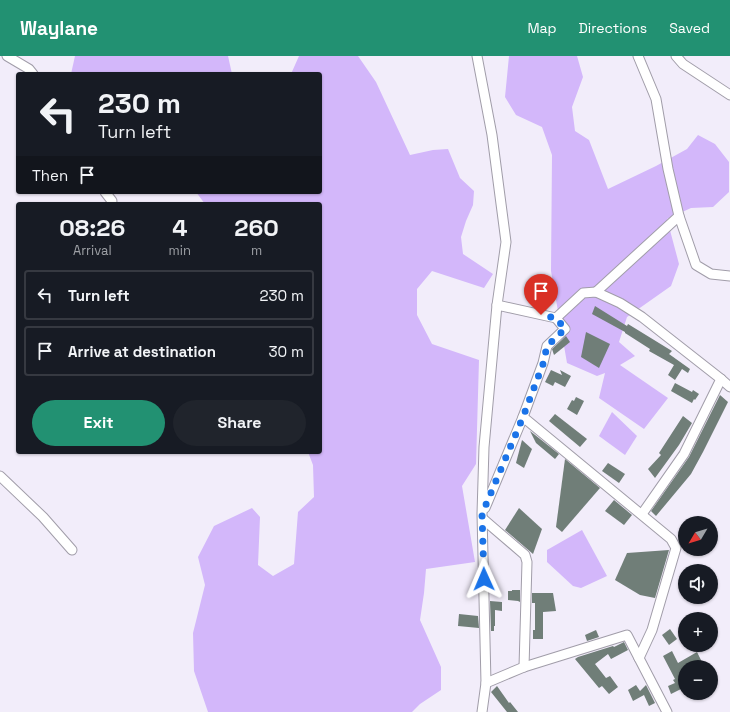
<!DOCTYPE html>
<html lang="en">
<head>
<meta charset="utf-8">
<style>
	body { margin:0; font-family:"Space Grotesk",sans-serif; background:#20242c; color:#f1f3f6; height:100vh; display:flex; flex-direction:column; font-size:15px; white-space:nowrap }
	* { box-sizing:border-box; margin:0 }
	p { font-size:13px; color:#9ea1a6 }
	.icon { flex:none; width:22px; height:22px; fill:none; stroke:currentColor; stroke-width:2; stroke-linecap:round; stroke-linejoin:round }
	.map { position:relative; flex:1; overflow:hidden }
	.panel { position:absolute; left:16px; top:146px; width:306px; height:252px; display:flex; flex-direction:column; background:#171b24; border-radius:4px; box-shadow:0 1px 3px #0004 }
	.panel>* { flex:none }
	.hud { position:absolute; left:16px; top:16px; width:306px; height:122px; border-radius:4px; box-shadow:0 1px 3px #0004; background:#171b24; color:#f1f3f6; overflow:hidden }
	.needle { width:26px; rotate:232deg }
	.fabs { position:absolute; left:678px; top:460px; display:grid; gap:8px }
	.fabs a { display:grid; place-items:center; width:40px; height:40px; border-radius:50%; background:#171b24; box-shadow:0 1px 3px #0004; font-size:20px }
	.pin { position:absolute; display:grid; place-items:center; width:34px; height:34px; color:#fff; margin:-41px -17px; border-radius:50% 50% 50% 0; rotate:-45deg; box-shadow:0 0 4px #0007 }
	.pin .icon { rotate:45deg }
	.me { position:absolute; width:44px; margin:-22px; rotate:359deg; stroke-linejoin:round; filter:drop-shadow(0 0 3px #0008) }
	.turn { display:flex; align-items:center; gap:14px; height:84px; padding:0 16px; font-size:18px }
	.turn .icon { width:52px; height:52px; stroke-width:2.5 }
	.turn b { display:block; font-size:28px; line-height:34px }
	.then { display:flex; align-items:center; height:38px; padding:0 16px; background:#0003; gap:8px; font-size:15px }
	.eta { display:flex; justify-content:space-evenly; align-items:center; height:68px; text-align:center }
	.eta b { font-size:24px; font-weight:700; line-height:28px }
	.cta { display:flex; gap:8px; margin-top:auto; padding:8px 16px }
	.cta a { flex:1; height:46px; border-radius:24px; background:#229172; color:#fff; font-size:16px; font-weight:700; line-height:46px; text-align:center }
	.cta a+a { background:#20242c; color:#f1f3f6 }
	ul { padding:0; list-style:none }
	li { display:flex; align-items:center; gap:12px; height:50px; margin:0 8px 6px; padding:0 8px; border:2px solid #363941; border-radius:4px }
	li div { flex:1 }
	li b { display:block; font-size:15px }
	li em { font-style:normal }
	header { display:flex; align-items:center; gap:24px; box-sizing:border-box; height:56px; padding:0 20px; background:#229172; color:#fff }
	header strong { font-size:19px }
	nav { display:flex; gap:22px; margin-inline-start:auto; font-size:14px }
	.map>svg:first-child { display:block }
</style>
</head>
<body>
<header>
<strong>Waylane</strong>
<nav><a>Map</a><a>Directions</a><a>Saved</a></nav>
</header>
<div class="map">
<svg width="730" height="656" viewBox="0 0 730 656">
	<rect width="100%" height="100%" fill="#f2edfa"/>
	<g fill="#d3b7fa">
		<polygon points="75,0 228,0 232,18 71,18"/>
		<polygon points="299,0 358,0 376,26 410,99 433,94 448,93 460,122 474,135 473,149 466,165 461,181 463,198 493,218 484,232 432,215 417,233 417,259 432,288 479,304 476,408 462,430 475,506 426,513 424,537 420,564 441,611 441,634 420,648 412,656 208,656 194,615 193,577 205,529 198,501 214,470 252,452 260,461 258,509 273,520 294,508 298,456 314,441 313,409 308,396 320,396 320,148 205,148 196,136 320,136 320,18 291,18"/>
		<polygon points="509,0 577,0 583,21 572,51 575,75 589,84 608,133 656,110 687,93 698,79 715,88 729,106 729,136 713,151 691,152 667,163 679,208 671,230 627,261 619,286 635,300 620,309 668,342 644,373 599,342 605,317 597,320 567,307 551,215 552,99 542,71 516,59 505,41"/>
		<polygon points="612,356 637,380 625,399 599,380"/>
		<polygon points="582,474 607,520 581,532 573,530 547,506 547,494"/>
	</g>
	<g fill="#707e78">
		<polygon points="595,250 627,270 628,268 672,295 669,298 690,313 688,317 682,313 675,324 668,319 674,309 649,295 650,293 625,277 625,276 592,258"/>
		<polygon points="586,276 610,288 599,312 581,301"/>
		<polygon points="566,280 570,286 554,299 552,293"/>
		<polygon points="551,314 562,319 560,314 571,320 565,331 555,326 553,330 545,326"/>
		<polygon points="675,327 692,336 693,334 699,338 695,344 694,343 692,347 671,335"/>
		<polygon points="720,339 728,346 703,396 691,418 656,460 651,455 689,401"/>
		<polygon points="576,341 584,345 577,359 567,353 572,344 574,345"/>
		<polygon points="555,358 587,383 580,391 549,365"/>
		<polygon points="683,360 692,367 679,389 655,422 648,413 661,399 659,397"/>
		<polygon points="530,375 559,398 555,403 536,387"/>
		<polygon points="522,384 532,393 524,412 516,407"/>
		<polygon points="565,403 600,432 562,476 556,471"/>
		<polygon points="608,407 625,418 619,427 602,415"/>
		<polygon points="614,444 632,459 624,469 605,455"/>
		<polygon points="519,452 542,473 533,498 505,474"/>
		<polygon points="669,494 655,542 640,539 615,524 627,497"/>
		<polygon points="512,534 520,534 520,546 518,545 508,544 508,535 512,535"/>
		<polygon points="532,537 553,537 556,555 543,556 543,583 533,583 533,574 535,574 535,547 532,547"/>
		<polygon points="490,545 502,546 502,555 495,554 495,570 494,570 494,575 491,575"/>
		<polygon points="459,558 478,560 479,572 458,570"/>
		<polygon points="670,573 677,583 669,589 662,579"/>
		<polygon points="596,574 599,581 587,585 585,579"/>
		<polygon points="624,586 628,594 611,603 608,598 595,608 606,622 610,620 618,631 609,638 602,630 599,632 575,603 578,601 613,590 614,591"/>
		<polygon points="672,595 678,607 697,596 702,606 692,611 685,611 685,614 681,616 685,624 685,631 671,638 668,630 675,627 673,624 675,623 663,600"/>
		<polygon points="636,629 640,635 646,629 655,647 649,650 644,639 633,645 628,634"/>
		<polygon points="497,630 509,647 510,646 518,656 507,656 491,636"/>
	</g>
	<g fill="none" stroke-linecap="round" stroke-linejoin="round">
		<defs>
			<g id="minor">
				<polyline points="7,0 29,13 33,18"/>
				<polyline points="477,0 492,79 506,186 497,249 484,391 482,458 486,627 482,656"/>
				<polyline points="638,0 656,43 668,113 679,160 696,209 711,218 730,220"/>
				<polyline points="676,0 683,8 730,39"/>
				<polyline points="105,136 112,145"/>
				<polyline points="596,236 679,160"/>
				<polyline points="497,249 556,262 583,237 596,236 620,247 642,261 721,323 730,331"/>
				<polyline points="523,361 543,307 547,290 565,273 556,262"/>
				<polyline points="0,420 43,461 72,494"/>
				<polyline points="485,452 523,361 671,483 676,492 652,574 639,602"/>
				<polyline points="642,458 684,398 721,323"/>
				<polyline points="483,463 525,499 527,506 524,611"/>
				<polyline points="486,627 524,611 627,579 667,656"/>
			</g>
		</defs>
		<use href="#minor" stroke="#a19da9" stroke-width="11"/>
		<use href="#minor" stroke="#fff" stroke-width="9"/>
	</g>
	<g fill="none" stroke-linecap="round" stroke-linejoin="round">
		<polyline stroke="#1a73e8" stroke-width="7" stroke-dasharray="0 12.6" points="484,523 482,458 523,361 543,308 547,290 565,273 556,262 541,259"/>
	</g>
</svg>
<div class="fabs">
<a><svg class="needle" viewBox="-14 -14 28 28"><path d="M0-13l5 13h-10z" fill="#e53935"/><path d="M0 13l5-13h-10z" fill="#9ea1a6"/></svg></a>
<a><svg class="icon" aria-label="sound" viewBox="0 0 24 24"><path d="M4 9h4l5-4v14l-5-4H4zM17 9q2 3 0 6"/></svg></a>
<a>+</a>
<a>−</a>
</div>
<div class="pin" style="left:541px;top:259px;background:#d93025"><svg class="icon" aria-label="arrive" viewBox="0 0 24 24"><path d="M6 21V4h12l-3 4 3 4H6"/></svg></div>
<svg class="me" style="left:484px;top:523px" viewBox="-20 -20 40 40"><path d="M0-17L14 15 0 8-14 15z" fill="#1a73e8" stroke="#fff" stroke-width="4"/></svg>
<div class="hud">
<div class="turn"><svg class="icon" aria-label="left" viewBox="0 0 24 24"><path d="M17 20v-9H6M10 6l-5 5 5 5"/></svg><div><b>230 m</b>Turn left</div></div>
<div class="then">Then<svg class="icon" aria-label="arrive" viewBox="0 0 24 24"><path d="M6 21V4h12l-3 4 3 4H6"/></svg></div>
</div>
<section class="panel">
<div class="eta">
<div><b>08:26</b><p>Arrival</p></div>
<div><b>4</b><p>min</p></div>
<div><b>260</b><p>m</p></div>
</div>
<ul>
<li><svg class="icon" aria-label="left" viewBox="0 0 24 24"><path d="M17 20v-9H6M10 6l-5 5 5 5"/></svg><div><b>Turn left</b></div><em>230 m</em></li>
<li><svg class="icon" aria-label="arrive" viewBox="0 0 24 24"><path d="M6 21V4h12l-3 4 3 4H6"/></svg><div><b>Arrive at destination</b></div><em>30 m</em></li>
</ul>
<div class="cta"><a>Exit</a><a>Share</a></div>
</section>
</div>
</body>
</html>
